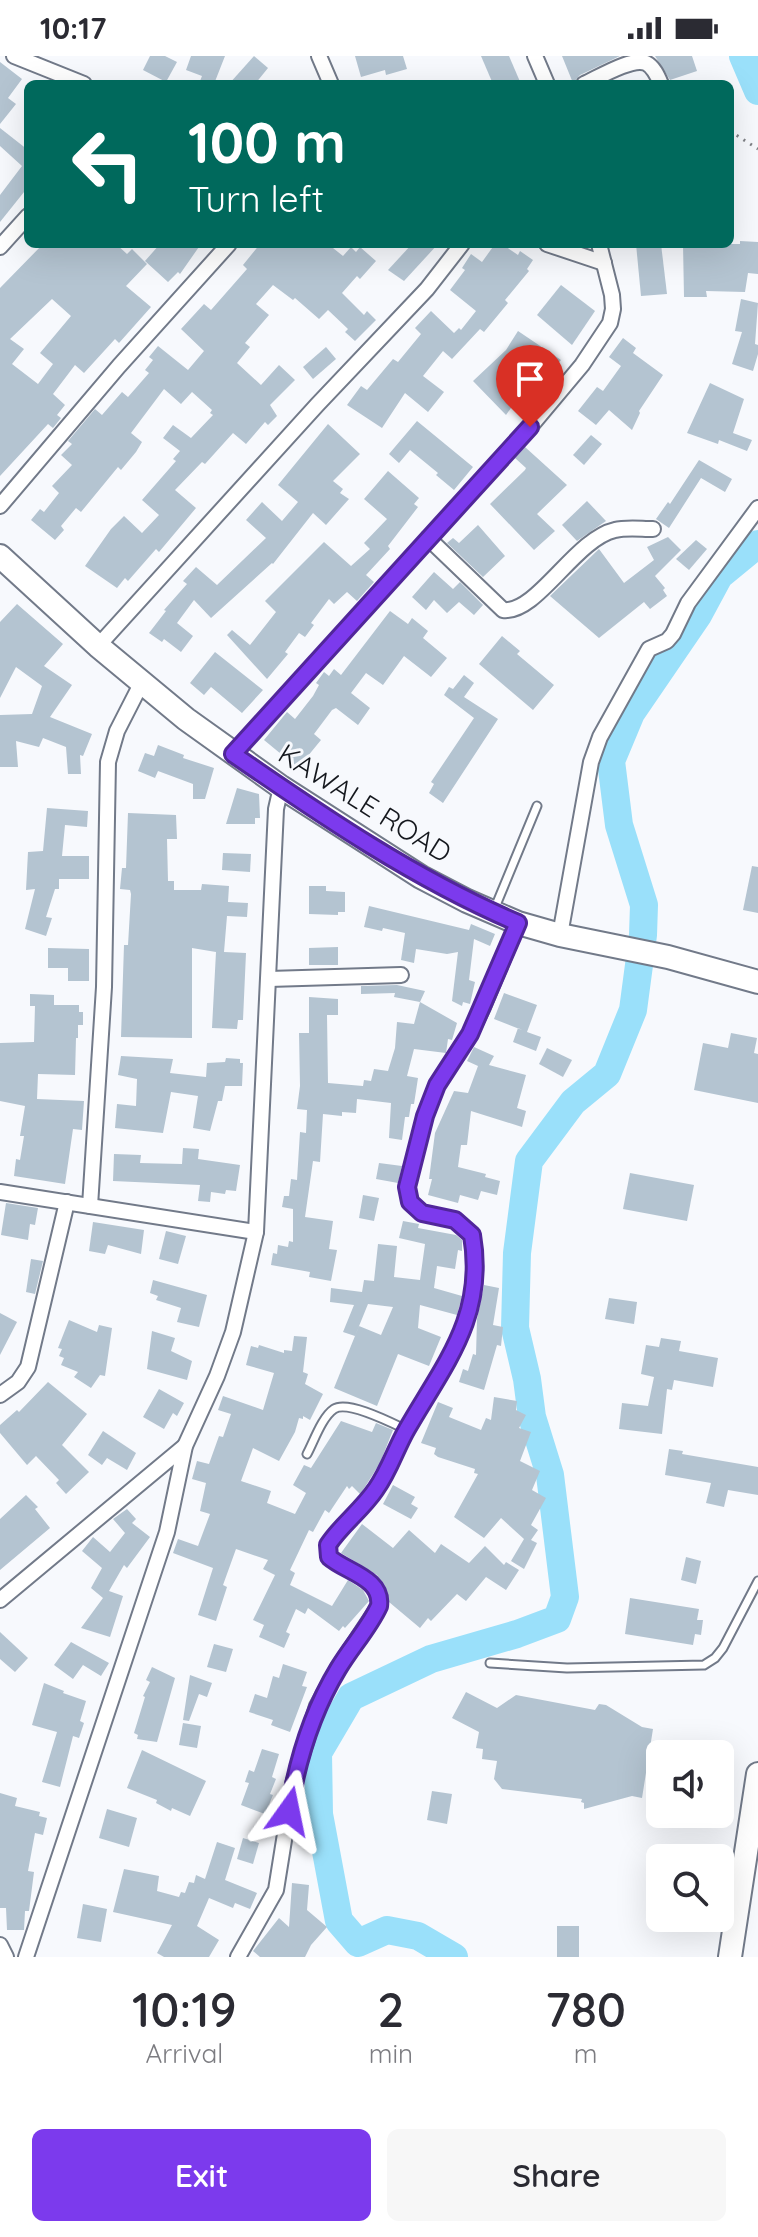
<!DOCTYPE html>
<html lang="en">
<head>
<meta charset="utf-8">
<style>
	body { margin:0; font-family:Quicksand,sans-serif; background:#f7f7f7; color:#2b2b33; height:100vh; display:flex; flex-direction:column; font-size:30px; white-space:nowrap }
	* { box-sizing:border-box; margin:0 }
	p { font-size:26px; color:#7c7c81 }
	.icon { flex:none; width:44px; height:44px; fill:none; stroke:currentColor; stroke-width:2; stroke-linecap:round; stroke-linejoin:round }
	.map { position:relative; height:1901px; overflow:hidden }
	.side { display:flex; flex-direction:column; background:#fff; flex:1 }
	.side>* { flex:none }
	.hud { position:absolute; left:24px; top:24px; width:710px; height:168px; border-radius:12px; box-shadow:0 8px 32px #0002; background:#00695c; color:#fff; overflow:hidden }
	.tools { position:absolute; left:646px; top:1684px; display:grid; gap:16px }
	.tools a { display:grid; place-items:center; width:88px; height:88px; border-radius:12px; background:#fff; box-shadow:0 8px 32px #0002; font-size:40px }
	.pin { position:absolute; display:grid; place-items:center; width:68px; height:68px; color:#fff; margin:-82px -34px; border-radius:50% 50% 50% 0; rotate:-45deg; box-shadow:0 0 8px #0007 }
	.pin .icon { rotate:45deg }
	.me { position:absolute; width:88px; margin:-44px; rotate:12deg; stroke-linejoin:round; filter:drop-shadow(0 0 6px #0008) }
	.turn { display:flex; align-items:center; gap:28px; height:168px; padding:0 32px; font-size:36px }
	.turn .icon { width:104px; height:104px; stroke-width:2.5 }
	.turn b { display:block; font-size:56px; line-height:68px }
	.eta { display:flex; justify-content:space-evenly; align-items:center; height:136px; text-align:center }
	.eta b { font-size:48px; font-weight:600; line-height:56px }
	.cta { display:flex; gap:16px; margin-top:auto; padding:16px 32px }
	.cta a { flex:1; height:92px; border-radius:12px; background:#7c3aed; color:#fff; font-size:32px; font-weight:600; line-height:92px; text-align:center }
	.cta a+a { background:#f7f7f7; color:#2b2b33 }
	.status { display:flex; justify-content:space-between; align-items:center; height:56px; padding:0 40px; background:#fff; direction:ltr }
	.status svg { height:22px; fill:currentColor }
	.map>svg:first-child { display:block }
</style>
</head>
<body>
<div class="status"><b>10:17</b><svg viewBox="0 0 49 12"><path d="M0 12V9h3v3zM5 12V6h3v6zM10 12V3h3v9zM15 12V0h3v12zM26 1h20v11H26zM47 4h2v5h-2z"/></svg></div>
<div class="map">
<svg width="758" height="1901" viewBox="0 0 758 1901">
	<rect width="100%" height="100%" fill="#f7f9fd"/>
	<g fill="none" stroke-linecap="round" stroke-linejoin="round">
		<g stroke="#9ae0fa" stroke-width="28">
			<polyline points="743,0 758,35"/>
			<polyline points="454,1901 418,1880 387,1874 358,1887 339,1865 319,1758 318,1697 351,1641 431,1603 517,1578 557,1563 565,1541 550,1419 532,1361 527,1323 515,1272 517,1197 529,1105 573,1046 607,1018 633,954 643,879 644,849 619,769 611,705 631,657 698,559 719,520 758,488"/>
		</g>
	</g>
	<g fill="#b4c4d1" fill-rule="evenodd">
		<polygon points="150,0 165,0 177,6 166,26 143,14"/>
		<polygon points="191,0 225,0 214,28 200,25 202,20 186,14"/>
		<polygon points="254,0 268,12 255,28 229,28"/>
		<polygon points="355,0 403,0 407,13 386,19 385,14 361,21"/>
		<polygon points="481,0 509,0 521,28 493,28"/>
		<polygon points="562,0 620,0 580,19 573,27"/>
		<polygon points="692,0 697,15 670,24 655,0"/>
		<polygon points="0,6 22,23 8,42 16,48 0,68"/>
		<polygon points="0,72 28,94 28,131 0,166 0,139 22,110 0,90"/>
		<polygon points="740,185 758,186 758,218 748,217 745,236 706,235 707,241 684,241 683,188 740,188"/>
		<path d="M43,188h73l11,10 5,-5 15,15 -21,22 25,21 -32,36 -4,-4 -31,34 -9,-8 -22,29 12,11 -8,10 4,3 -8,10 -5,-4 -48,52v-188zM52,243l19,17 -31,37 13,11 -15,20 -26,-20 12,-15 -14,-10z"/>
		<polygon points="160,188 201,188 180,218 178,216 168,226 145,205"/>
		<polygon points="260,188 328,188 343,200 351,191 356,196 360,191 376,205 360,223 357,220 342,237 364,259 367,255 376,264 355,285 345,276 348,273 328,254 319,263 295,242 293,244 273,229 256,248 269,259 245,287 250,291 237,307 261,329 279,309 295,324 270,349 277,360 268,369 265,366 246,388 233,377 205,408 202,406 175,434 196,452 159,496 156,493 128,525 125,522 117,532 85,510 111,473 124,460 142,477 159,459 142,444 176,405 173,403 180,395 163,382 173,369 191,382 213,359 210,357 212,354 192,336 181,348 164,333 131,377 142,386 136,396 121,414 118,411 81,456 76,452 61,470 64,474 55,484 31,464 40,453 44,456 59,437 52,430 72,409 61,399 72,388 68,385 95,353 102,359 122,336 128,341 149,317 145,314 153,304 149,301 158,290 188,314 204,295 181,273 204,248 211,254 247,213 243,209"/>
		<polygon points="412,188 438,188 404,225 388,214"/>
		<polygon points="495,188 502,188 518,199 520,195 533,204 527,213 529,215 505,244 508,247 484,276 480,273 452,303 443,295 423,320 444,336 428,356 405,337 382,372 347,349 361,330 367,334 393,303 398,306 421,278 415,272 431,255 454,277 459,272 461,274 476,255 450,234 465,214 462,212 471,198 482,206"/>
		<polygon points="636,188 661,188 667,238 641,240"/>
		<polygon points="561,229 595,255 572,289 537,259"/>
		<polygon points="741,243 758,247 755,288 758,289 758,298 753,315 732,308 742,276 735,275"/>
		<polygon points="518,275 561,304 543,326 519,306 501,326 518,342 506,359 473,325 506,294"/>
		<polygon points="623,282 636,292 633,297 663,319 639,355 640,357 632,374 609,354 596,369 578,355 597,331 603,335 621,310 609,301"/>
		<polygon points="326,291 336,303 313,323 303,311"/>
		<polygon points="710,327 744,343 733,377 752,384 747,395 719,384 718,388 687,377"/>
		<polygon points="417,365 473,411 454,434 436,419 438,417 410,394 399,407 389,398"/>
		<polygon points="328,368 360,398 333,425 343,433 340,437 349,443 341,452 326,469 313,457 273,508 272,507 211,562 194,544 177,567 193,580 181,596 164,583 162,586 149,577 166,555 164,554 187,528 183,525 196,511 217,529 266,482 246,464 262,446 282,465 298,446 278,429"/>
		<polygon points="591,379 602,388 584,409 573,399"/>
		<polygon points="525,391 567,429 537,458 555,475 534,494 490,448 525,414 526,412 515,402"/>
		<polygon points="699,404 732,423 725,436 701,422 669,472 656,463 668,446 670,448"/>
		<polygon points="388,415 419,442 414,448 418,451 388,490 390,493 366,519 374,526 357,545 347,536 334,548 329,543 311,567 314,569 305,581 299,577 285,596 288,598 267,623 227,579 232,574 250,589 276,556 265,545 324,486 351,510 370,493 364,487 387,463 364,443"/>
		<polygon points="587,445 606,465 577,485 562,469"/>
		<polygon points="478,469 505,500 483,521 447,487 453,482 459,487"/>
		<polygon points="668,481 681,494 655,520 665,532 663,534 667,540 650,553 644,546 599,582 550,540 599,493 624,527 654,504 647,491"/>
		<polygon points="696,484 707,493 689,514 676,503"/>
		<polygon points="434,516 453,533 460,526 483,549 474,559 459,546 447,557 434,544 426,554 412,541"/>
		<polygon points="17,548 63,588 44,610 72,629 50,661 92,678 83,700 80,699 81,718 68,718 66,691 43,682 39,691 16,685 18,711 0,711 0,659 32,658 42,630 16,611 0,642 0,566"/>
		<polygon points="390,555 408,568 412,562 428,575 423,582 447,602 431,621 404,600 383,629 366,617 351,637 370,652 358,669 336,652 332,654 314,678 321,684 298,712 264,684 287,656 295,663 313,640 319,629 316,627 324,616 329,620 334,613 341,619"/>
		<polygon points="502,580 520,595 517,598 554,629 533,654 479,608"/>
		<polygon points="215,596 263,634 242,657 211,631 204,639 190,627"/>
		<polygon points="464,619 474,627 464,641 498,663 443,747 429,737 434,728 431,726 474,662 444,639 449,631 453,633"/>
		<polygon points="158,689 184,699 183,702 214,712 205,743 193,743 193,728 158,715 155,722 138,715 145,697 154,700"/>
		<polygon points="237,732 259,738 260,762 255,762 255,768 226,768"/>
		<polygon points="47,752 88,755 87,771 65,769 62,800 89,800 89,823 59,823 59,833 55,833 46,861 52,862 46,880 25,873 35,833 26,834 28,796 43,795"/>
		<polygon points="128,757 176,759 177,783 167,783 168,825 174,825 174,834 201,834 202,828 229,830 228,846 248,847 247,861 227,860 224,896 246,897 243,964 238,964 237,973 212,972 216,896 192,892 192,982 121,981 124,889 128,889 131,838 130,834 120,833 122,812 126,812"/>
		<polygon points="223,797 251,798 250,816 222,814"/>
		<polygon points="752,810 758,811 758,857 743,854"/>
		<polygon points="309,830 326,830 326,835 345,836 345,856 338,856 338,859 309,858"/>
		<polygon points="369,850 469,874 471,868 495,878 490,890 474,883 469,924 475,926 470,948 463,946 462,950 452,945 458,896 447,898 416,893 414,907 401,904 405,877 383,872 382,875 364,871"/>
		<polygon points="338,891 338,909 309,909 309,892"/>
		<polygon points="48,892 89,893 89,925 68,925 68,912 48,912"/>
		<polygon points="397,929 425,935 420,946 394,941 395,937 361,938 361,930"/>
		<polygon points="504,937 537,949 527,976 541,981 536,995 513,986 518,972 522,974 494,963"/>
		<polygon points="30,938 54,939 54,949 79,949 79,956 83,956 83,969 78,969 78,982 76,982 75,1019 38,1018 37,1043 84,1045 82,1074 73,1073 65,1128 14,1120 16,1103 20,1104 24,1080 20,1080 25,1050 0,1045 0,987 34,986 35,950 30,950"/>
		<polygon points="309,941 338,943 338,959 327,959 328,1027 363,1030 364,1024 371,1025 374,1013 388,1015 395,992 397,966 414,968 420,946 457,967 452,984 448,983 446,997 414,993 407,1020 418,1022 414,1048 411,1048 409,1061 405,1061 402,1084 389,1082 391,1047 357,1043 356,1057 342,1056 342,1060 323,1058 320,1106 313,1105 305,1161 333,1165 329,1193 337,1194 331,1225 309,1221 310,1216 271,1209 273,1197 277,1198 278,1189 288,1191 289,1185 293,1186 293,1153 282,1151 284,1140 289,1140 291,1123 297,1124 300,1076 306,1077 307,1054 297,1053 300,1030 299,977 309,977"/>
		<polygon points="731,977 757,982 754,997 758,998 758,1047 694,1034 703,987 728,992"/>
		<polygon points="474,991 494,1000 489,1009 526,1019 517,1052 526,1055 522,1071 471,1055 467,1089 461,1089 458,1111 486,1118 485,1121 500,1125 497,1139 481,1135 478,1144 460,1139 458,1147 428,1139 432,1123 429,1123 435,1077 454,1035 468,1037 478,1010 467,1005"/>
		<polygon points="547,992 572,1004 563,1021 539,1008"/>
		<polygon points="121,1000 173,1003 170,1017 206,1021 207,1007 225,1006 226,1002 240,1003 240,1007 243,1007 242,1030 225,1030 222,1045 218,1045 210,1075 193,1072 198,1040 171,1036 163,1077 115,1072 117,1048 136,1050 137,1023 118,1019"/>
		<polygon points="183,1092 199,1093 198,1103 240,1109 236,1135 226,1134 225,1138 211,1136 210,1146 198,1145 200,1129 113,1125 114,1098 141,1099 140,1107 182,1108"/>
		<polygon points="379,1107 402,1110 398,1127 376,1123"/>
		<polygon points="630,1117 694,1129 687,1165 623,1153"/>
		<polygon points="363,1139 379,1142 374,1165 359,1162"/>
		<polygon points="6,1147 38,1152 35,1169 30,1168 28,1184 1,1179"/>
		<polygon points="403,1165 419,1168 418,1172 456,1179 462,1184 462,1195 458,1194 455,1213 437,1210 434,1232 462,1240 457,1259 420,1249 418,1272 441,1281 429,1310 398,1298 377,1350 334,1332 359,1270 381,1279 393,1251 368,1248 355,1280 343,1276 354,1249 330,1246 331,1232 362,1236 364,1224 374,1225 378,1188 397,1190 394,1221 420,1224 425,1188 399,1182"/>
		<polygon points="93,1166 144,1174 141,1198 108,1189 105,1198 89,1195"/>
		<polygon points="166,1175 186,1180 178,1208 159,1203"/>
		<polygon points="31,1203 43,1205 35,1238 26,1236"/>
		<polygon points="153,1224 207,1239 199,1271 177,1266 181,1252 156,1244 158,1240 150,1237"/>
		<polygon points="484,1229 499,1232 493,1269 503,1271 501,1290 497,1289 484,1334 459,1326 463,1313 468,1315 473,1298 476,1299 477,1263"/>
		<polygon points="609,1242 637,1246 634,1268 605,1263"/>
		<polygon points="0,1257 17,1266 0,1299"/>
		<polygon points="69,1264 97,1276 99,1269 112,1272 105,1320 100,1319 91,1332 74,1321 78,1316 61,1309 64,1302 59,1300 62,1293 58,1292"/>
		<polygon points="152,1275 175,1282 171,1295 192,1305 187,1324 147,1313"/>
		<polygon points="294,1280 307,1281 303,1316 308,1318 305,1328 323,1338 310,1364 303,1360 303,1363 299,1362 295,1376 279,1405 253,1392 241,1425 271,1435 267,1447 295,1458 306,1437 293,1429 304,1409 311,1412 341,1365 372,1376 376,1367 393,1374 380,1407 363,1434 360,1438 352,1430 349,1433 347,1430 329,1457 325,1454 313,1476 309,1474 290,1514 295,1517 290,1529 332,1550 348,1524 363,1534 369,1545 345,1572 343,1570 339,1575 308,1552 305,1558 296,1553 286,1576 290,1578 284,1592 259,1581 264,1569 253,1564 275,1519 263,1513 268,1504 236,1493 223,1529 227,1531 216,1565 198,1559 213,1512 173,1497 178,1483 198,1490 210,1458 200,1455 206,1427 192,1423 197,1405 209,1408 219,1380 223,1381 231,1358 218,1354 223,1340 263,1354 274,1317 246,1309 251,1290 258,1292 259,1289 284,1297 284,1294 292,1295"/>
		<polygon points="661,1282 681,1285 679,1295 718,1302 713,1331 674,1324 672,1334 667,1333 662,1378 619,1373 622,1347 648,1350 654,1321 641,1318 646,1289 659,1291"/>
		<polygon points="48,1326 87,1358 62,1389 89,1416 66,1438 56,1427 59,1424 36,1400 27,1409 0,1377 0,1369 17,1354 19,1356"/>
		<polygon points="159,1333 184,1347 177,1360 173,1357 164,1373 143,1361"/>
		<polygon points="494,1341 517,1345 516,1354 526,1359 519,1372 531,1376 520,1405 540,1415 532,1434 546,1442 531,1469 538,1474 531,1484 537,1487 524,1513 511,1505 524,1483 501,1462 484,1482 454,1461 478,1418 474,1417 475,1413 438,1401 434,1398 436,1392 421,1387 438,1346 453,1352 449,1361 481,1374 486,1362 491,1364"/>
		<polygon points="103,1375 136,1397 127,1414 107,1402 102,1409 88,1399"/>
		<polygon points="669,1393 683,1395 682,1398 758,1411 758,1439 728,1434 724,1451 706,1447 711,1427 665,1419"/>
		<polygon points="393,1429 415,1441 411,1448 418,1452 411,1463 383,1448"/>
		<polygon points="26,1439 38,1451 35,1453 50,1472 0,1514 0,1463"/>
		<polygon points="127,1453 136,1463 132,1467 150,1481 127,1512 124,1509 109,1535 123,1540 110,1581 81,1572 103,1542 91,1532 102,1512 82,1495 93,1481 110,1496 125,1477 113,1463"/>
		<polygon points="362,1468 393,1492 409,1474 435,1497 441,1488 469,1507 485,1490 504,1509 506,1506 519,1514 506,1534 486,1521 466,1545 457,1538 431,1565 428,1562 420,1572 389,1546 384,1529 377,1519 341,1497"/>
		<polygon points="686,1501 701,1505 696,1528 681,1524"/>
		<polygon points="630,1542 699,1553 697,1564 703,1564 701,1579 695,1578 693,1589 625,1578"/>
		<polygon points="0,1576 28,1602 15,1616 0,1603"/>
		<polygon points="71,1586 109,1607 101,1620 83,1609 73,1623 54,1609"/>
		<polygon points="214,1588 233,1593 226,1616 207,1611"/>
		<polygon points="283,1608 307,1616 302,1630 307,1631 290,1676 271,1669 273,1664 249,1656 255,1638 267,1642 273,1620 279,1622"/>
		<polygon points="152,1611 175,1622 157,1686 137,1683 138,1679 134,1677 145,1641 143,1640 150,1626 146,1624"/>
		<polygon points="190,1619 212,1627 207,1641 199,1638 189,1665 183,1664"/>
		<polygon points="44,1627 64,1635 63,1637 86,1645 80,1665 84,1667 79,1682 73,1680 60,1731 42,1726 57,1676 32,1669"/>
		<polygon points="466,1636 497,1652 516,1639 595,1654 599,1648 606,1649 642,1671 653,1673 642,1742 632,1740 584,1753 584,1747 581,1746 582,1743 502,1733 494,1723 497,1705 482,1703 483,1693 476,1692 479,1676 452,1662"/>
		<polygon points="183,1667 201,1670 197,1692 179,1689"/>
		<polygon points="262,1693 279,1698 272,1721 276,1723 270,1738 273,1739 265,1758 241,1749 249,1727 245,1726 249,1714 254,1716"/>
		<polygon points="142,1694 206,1725 190,1760 172,1752 171,1755 156,1747 157,1744 127,1732"/>
		<polygon points="432,1735 452,1738 447,1768 427,1764"/>
		<polygon points="0,1737 17,1742 15,1750 40,1756 39,1760 47,1762 43,1779 35,1777 28,1815 34,1816 29,1855 25,1855 24,1874 7,1874 6,1852 0,1852"/>
		<polygon points="107,1753 137,1762 129,1791 99,1782"/>
		<polygon points="243,1782 259,1787 253,1808 237,1803"/>
		<polygon points="217,1786 235,1792 225,1824 257,1837 250,1853 235,1847 233,1852 209,1842 197,1870 219,1884 209,1901 164,1901 157,1897 172,1869 113,1856 124,1813 159,1820 157,1835 179,1841 181,1836 185,1837 189,1826 194,1827 196,1819 205,1823"/>
		<polygon points="292,1827 309,1829 307,1854 327,1871 311,1889 305,1901 260,1901 253,1895 279,1862 289,1871"/>
		<polygon points="83,1848 107,1853 101,1886 77,1882"/>
		<rect x="557" y="1870" width="22" height="31"/>
	</g>
	<g fill="none" stroke-linecap="round" stroke-linejoin="round">
		<defs>
			<g id="lane">
				<polyline points="494,854 537,750"/>
				<path d="M307,1398c7,-13 15,-37 27,-45 14,-9 58,14 73,21"/>
				<polyline points="490,1607 567,1612 704,1609 715,1602 723,1592 758,1525"/>
			</g>
			<g id="street">
				<polyline points="14,0 84,28"/>
				<polyline points="319,0 331,28"/>
				<polyline points="535,0 547,28"/>
				<path d="M584,28c14,-6 47,-27 62,-21 8,4 12,14 15,21"/>
				<polyline points="547,188 604,207"/>
				<polyline points="0,191 28,160"/>
				<polyline points="0,450 119,310 229,188"/>
				<path d="M428,482l75,72c34,4 72,-71 112,-80 11,-3 26,-1 38,-1"/>
				<polyline points="98,590 317,349 427,233 462,188"/>
				<polyline points="233,698 530,371 582,309 610,267 613,253 612,239 599,188"/>
				<polyline points="560,879 591,706 600,681 649,593 667,585 673,578 688,547 758,452"/>
				<polyline points="269,923 401,919"/>
				<polyline points="0,1136 256,1176"/>
				<polyline points="90,1150 104,931 108,706 117,675 141,628"/>
				<polyline points="0,1339 18,1326 28,1311 67,1146"/>
				<polyline points="0,1544 185,1390"/>
				<polyline points="0,1889 6,1901"/>
				<polyline points="26,1901 167,1476 185,1390 217,1320 233,1276 256,1176 276,753 281,731"/>
				<path d="M238,1901l38,-67 17,-106 24,-78 21,-38 41,-62c4,-28 -33,-34 -50,-49l-1,-12c13,-20 34,-35 48,-56 13,-18 20,-41 31,-60 39,-67 79,-112 65,-194l-17,-15 -33,-7 -12,-11 -3,-15 18,-71 12,-31 33,-51 13,-27 35,-84"/>
			</g>
			<g id="secondary">
				<polyline points="0,500 98,590 186,663 281,731 421,821 467,845 518,867 560,879 668,901 758,926"/>
				<polyline points="730,1901 758,1718"/>
			</g>
		</defs>
		<use href="#lane" stroke="#727a89" stroke-width="11"/>
		<use href="#street" stroke="#727a89" stroke-width="18"/>
		<use href="#secondary" stroke="#727a89" stroke-width="26"/>
		<polyline stroke="#7f8186" stroke-width="3" stroke-dasharray="2 6" stroke-linecap="butt" points="730,75 758,93"/>
		<use href="#lane" stroke="#fff" stroke-width="7"/>
		<use href="#street" stroke="#fff" stroke-width="14"/>
		<use href="#secondary" stroke="#fff" stroke-width="22"/>
	</g>
	<g fill="none" stroke-linecap="round" stroke-linejoin="round">
		<defs>
			<path id="route" d="M289,1755c8,-50 23,-99 49,-142 13,-22 31,-41 41,-63 4,-28 -33,-34 -50,-49l-1,-12c13,-20 34,-35 48,-56 13,-18 20,-41 31,-60 38,-66 79,-113 65,-194l-17,-15 -33,-7 -12,-11 -3,-15 18,-71 12,-31 33,-51 48,-111c-103,-44 -194,-106 -285,-169l297,-327"/>
		</defs>
		<use href="#route" stroke="#51269a" stroke-width="20"/>
		<use href="#route" stroke="#7c3aed" stroke-width="14"/>
	</g>
	<g text-anchor="middle" stroke-width="6" stroke-linejoin="round" paint-order="stroke">
		<g font-size="28" fill="#14171d" stroke="#f7f9fd">
			<text transform="translate(365 747) rotate(32)" y="10">KAWALE ROAD</text>
		</g>
	</g>
</svg>
<div class="tools">
<a><svg class="icon" aria-label="sound" viewBox="0 0 24 24"><path d="M4 9h4l5-4v14l-5-4H4zM17 9q2 3 0 6"/></svg></a>
<a><svg class="icon" aria-label="search" viewBox="0 0 24 24"><circle cx="10" cy="10" r="6"/><path d="M15 15l6 6"/></svg></a>
</div>
<div class="pin" style="left:530px;top:371px;background:#d93025"><svg class="icon" aria-label="arrive" viewBox="0 0 24 24"><path d="M6 21V4h12l-3 4 3 4H6"/></svg></div>
<svg class="me" style="left:289px;top:1755px" viewBox="-20 -20 40 40"><path d="M0-17L14 15 0 8-14 15z" fill="#7c3aed" stroke="#fff" stroke-width="4"/></svg>
<div class="hud">
<div class="turn"><svg class="icon" aria-label="left" viewBox="0 0 24 24"><path d="M17 20v-9H6M10 6l-5 5 5 5"/></svg><div><b>100 m</b>Turn left</div></div>
</div>
</div>
<section class="side">
<div class="eta">
<div><b>10:19</b><p>Arrival</p></div>
<div><b>2</b><p>min</p></div>
<div><b>780</b><p>m</p></div>
</div>
<div class="cta"><a>Exit</a><a>Share</a></div>
</section>
</body>
</html>
